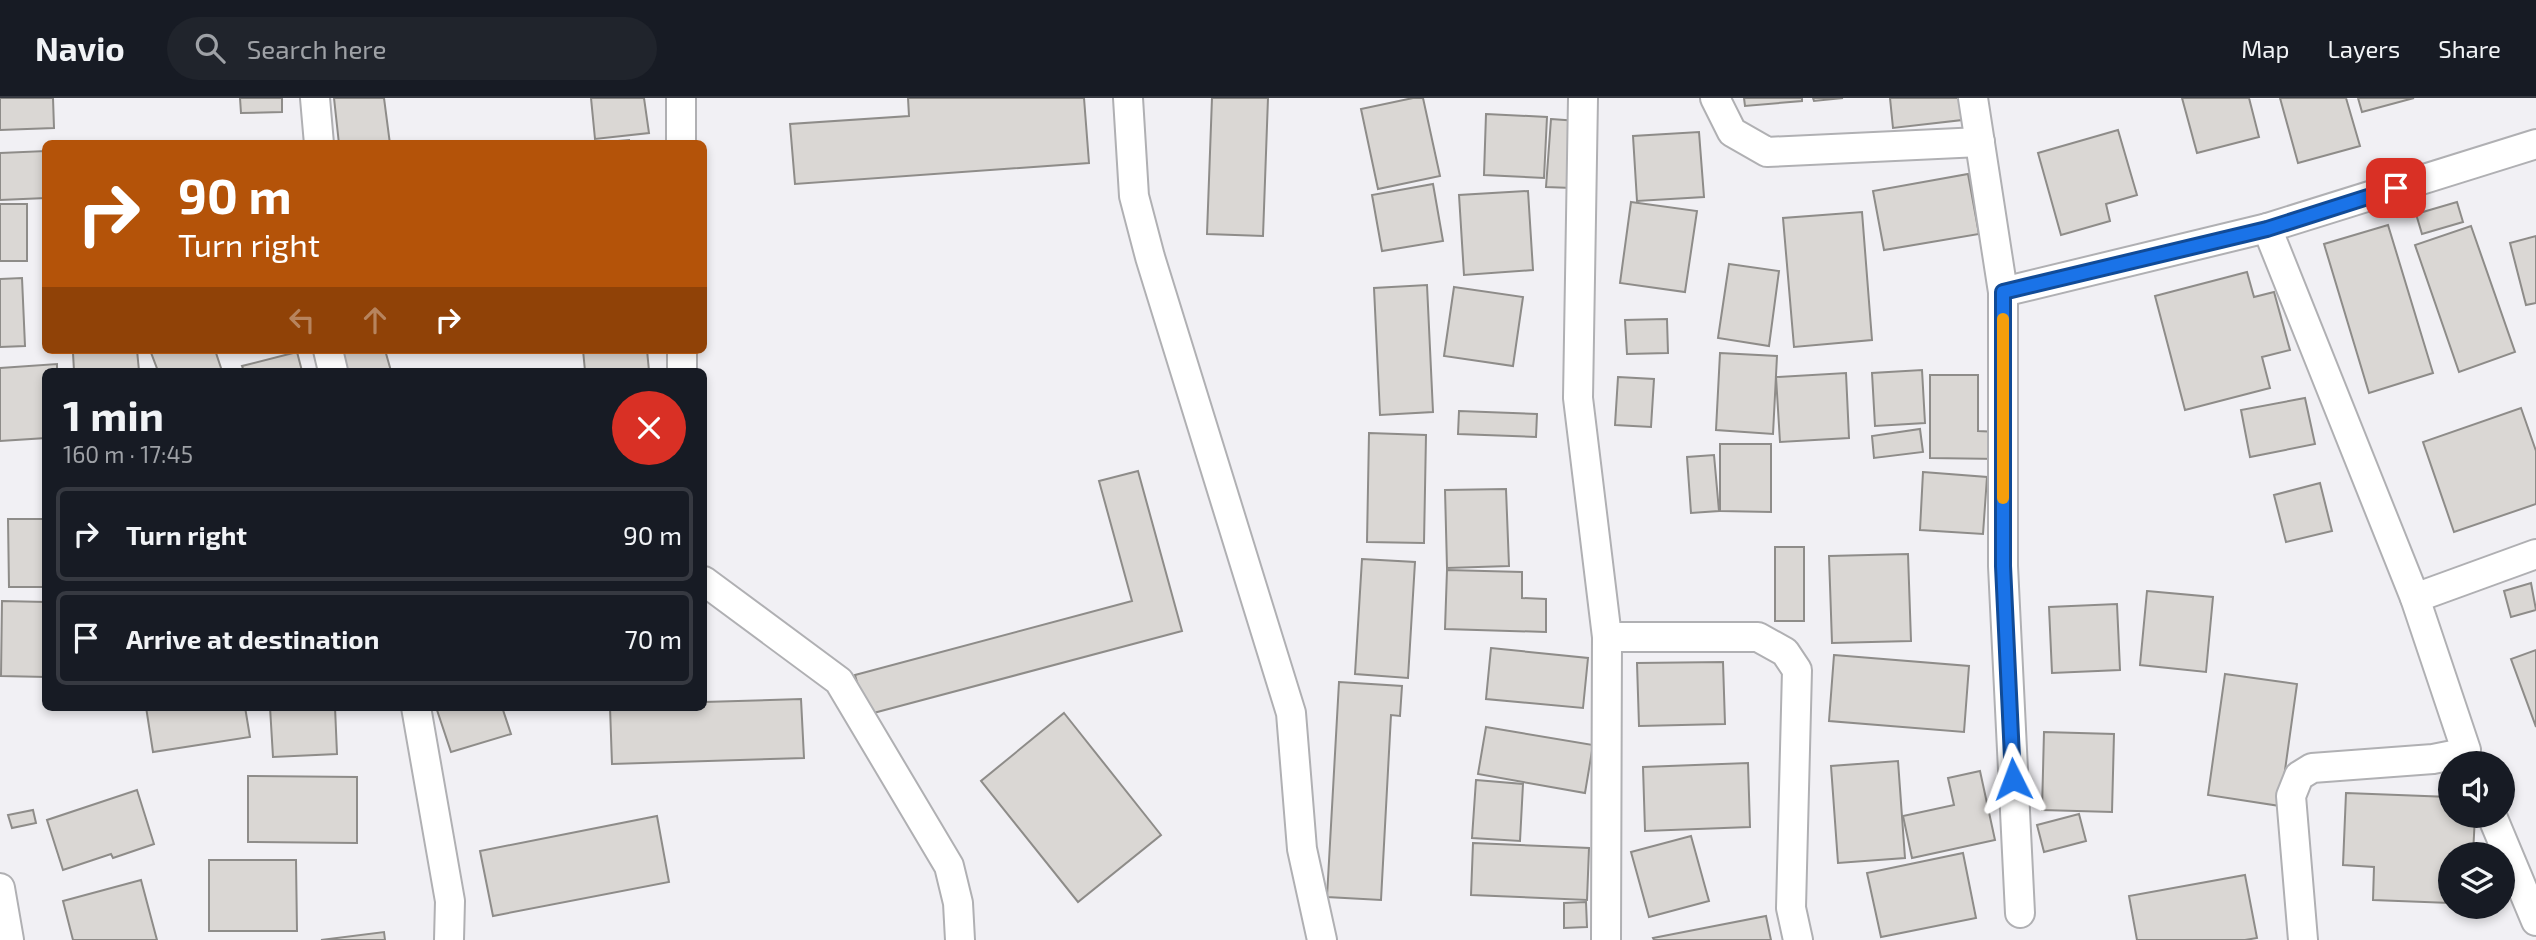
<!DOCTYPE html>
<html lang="en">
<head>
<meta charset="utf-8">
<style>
	body { margin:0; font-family:"Exo 2",sans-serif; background:#20242c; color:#f1f3f6; height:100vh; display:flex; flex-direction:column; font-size:26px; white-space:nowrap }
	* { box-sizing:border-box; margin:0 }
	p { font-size:23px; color:#9ea1a6 }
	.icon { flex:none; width:38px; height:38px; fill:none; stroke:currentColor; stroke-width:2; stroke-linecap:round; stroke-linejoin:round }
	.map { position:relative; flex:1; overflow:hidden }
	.sheet { position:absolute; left:42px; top:270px; width:665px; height:343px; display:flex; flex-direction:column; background:#171b24; border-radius:10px; box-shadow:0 4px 10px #0003 }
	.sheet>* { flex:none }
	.guide { position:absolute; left:42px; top:42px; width:665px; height:214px; border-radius:10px; box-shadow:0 4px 10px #0003; background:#b45309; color:#fff; overflow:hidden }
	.fabs { position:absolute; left:2438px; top:653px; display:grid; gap:14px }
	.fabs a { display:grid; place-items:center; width:77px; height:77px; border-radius:50%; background:#171b24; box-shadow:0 4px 10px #0003; font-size:35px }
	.pin { position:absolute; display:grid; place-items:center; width:60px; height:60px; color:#fff; margin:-30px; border-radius:14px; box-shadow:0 4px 10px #0006 }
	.me { position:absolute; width:77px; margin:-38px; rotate:357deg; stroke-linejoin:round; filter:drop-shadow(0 0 5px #0008) }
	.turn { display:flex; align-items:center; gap:24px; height:147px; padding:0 21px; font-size:32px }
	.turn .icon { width:91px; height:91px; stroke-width:2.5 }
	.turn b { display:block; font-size:49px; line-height:60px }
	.lanes { display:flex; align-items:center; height:66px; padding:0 21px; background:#0003; justify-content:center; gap:35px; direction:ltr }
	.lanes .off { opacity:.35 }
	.round { display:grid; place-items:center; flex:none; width:74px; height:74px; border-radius:37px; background:#20242c }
	.overview { display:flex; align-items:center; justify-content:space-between; height:119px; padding:0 21px }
	h1 { font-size:42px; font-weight:700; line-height:52px }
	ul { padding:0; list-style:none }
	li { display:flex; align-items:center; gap:21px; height:94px; margin:0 14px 10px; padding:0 7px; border:4px solid #363941; border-radius:10px }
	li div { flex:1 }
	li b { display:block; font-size:26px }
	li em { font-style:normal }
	header { display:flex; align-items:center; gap:42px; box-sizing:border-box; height:98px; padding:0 35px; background:#171b24; border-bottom:2px solid #363941 }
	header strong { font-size:33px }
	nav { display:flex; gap:38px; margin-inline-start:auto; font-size:24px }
	.search { width:490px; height:63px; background:#20242c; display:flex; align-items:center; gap:18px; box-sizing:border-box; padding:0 24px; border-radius:38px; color:#9ea1a6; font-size:26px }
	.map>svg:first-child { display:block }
</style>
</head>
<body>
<header>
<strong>Navio</strong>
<div class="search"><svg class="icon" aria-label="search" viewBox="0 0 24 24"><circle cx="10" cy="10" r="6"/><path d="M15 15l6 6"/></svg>Search here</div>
<nav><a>Map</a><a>Layers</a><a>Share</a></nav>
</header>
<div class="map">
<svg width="2536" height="842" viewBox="0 0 2536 842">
	<rect width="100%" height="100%" fill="#f1f0f4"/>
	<g fill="#dad7d4" stroke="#8e8c89" stroke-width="2">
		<polygon points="0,0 53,0 54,30 0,32"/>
		<polygon points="240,0 282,0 282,14 241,15"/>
		<polygon points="334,0 384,0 390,46 339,46"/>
		<polygon points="591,0 644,0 649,35 595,41"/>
		<polygon points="908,0 1084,0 1089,65 795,86 790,26 909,18"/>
		<polygon points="1212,0 1268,0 1263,138 1207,136"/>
		<polygon points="1413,0 1423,0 1440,78 1378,91 1361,11"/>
		<polygon points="1744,0 1802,0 1802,3 1745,8"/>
		<polygon points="1813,0 1843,0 1814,3"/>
		<polygon points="1890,0 1959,0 1962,22 1893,30"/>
		<polygon points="2182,0 2249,0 2259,39 2197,55"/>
		<polygon points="2280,0 2346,0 2360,48 2298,65"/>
		<polygon points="2358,0 2414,0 2362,14"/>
		<polygon points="1486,16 1547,19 1544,80 1484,77"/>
		<polygon points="1551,21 1578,23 1572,90 1546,89"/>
		<polygon points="2118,32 2137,97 2106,106 2110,123 2061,137 2038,55"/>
		<polygon points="1699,34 1704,99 1637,103 1633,38"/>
		<polygon points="629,42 629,46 582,46"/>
		<polygon points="46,53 46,100 0,102 0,55"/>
		<polygon points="1968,76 1979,136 1884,152 1873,93"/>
		<polygon points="1433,86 1443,143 1382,153 1372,97"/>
		<polygon points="1528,93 1533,172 1464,177 1459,97"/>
		<polygon points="1631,104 1697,113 1685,194 1620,185"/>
		<polygon points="2457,104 2463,124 2422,136 2416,116"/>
		<rect x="0" y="106" width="27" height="57"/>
		<polygon points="1862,114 1872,242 1794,249 1783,120"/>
		<polygon points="2388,127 2433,275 2369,295 2324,146"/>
		<polygon points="2471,128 2515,254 2459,274 2415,147"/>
		<polygon points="2536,138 2536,205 2526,207 2510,145"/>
		<polygon points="1729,166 1779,173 1769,248 1718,240"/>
		<polygon points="2247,174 2254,199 2274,194 2290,252 2262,259 2270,290 2185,312 2155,198"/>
		<polygon points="22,180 25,248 0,249 0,181"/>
		<polygon points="1427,187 1433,314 1380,317 1374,190"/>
		<polygon points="1454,189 1523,199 1513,268 1444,258"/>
		<polygon points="1667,221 1668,255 1627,256 1625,222"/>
		<polygon points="108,252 137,252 139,273 74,273 73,255"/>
		<polygon points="150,252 215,252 222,273 158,273"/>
		<polygon points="331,252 385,252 391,273 337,273"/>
		<polygon points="583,252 647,252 649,273 585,273"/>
		<polygon points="297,254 302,273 244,273 242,268"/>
		<polygon points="1720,255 1777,258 1773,336 1716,332"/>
		<polygon points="57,266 57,273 46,273 46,340 0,343 0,270"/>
		<polygon points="1922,272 1925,325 1875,328 1872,275"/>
		<polygon points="1846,275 1849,340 1780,344 1776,279"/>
		<polygon points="1930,277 1978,277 1978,333 1999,334 1999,361 1930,360"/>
		<polygon points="1618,279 1654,281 1651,329 1615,327"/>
		<polygon points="2305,300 2315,346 2250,359 2241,312"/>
		<polygon points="2521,310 2536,353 2536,406 2454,434 2423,344"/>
		<polygon points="1459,313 1537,316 1536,339 1458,336"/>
		<polygon points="1920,331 1923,354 1874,360 1872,338"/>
		<polygon points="1369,335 1426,337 1424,445 1367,444"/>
		<polygon points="1720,346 1771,346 1771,414 1720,413"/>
		<polygon points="1714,357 1719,413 1691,415 1687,359"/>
		<polygon points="1138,373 1182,533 866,617 855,577 1132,503 1099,383"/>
		<polygon points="1923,374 1987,379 1983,436 1920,432"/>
		<polygon points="2320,385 2332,433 2286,444 2274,397"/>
		<polygon points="1506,391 1509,468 1447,470 1445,392"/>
		<polygon points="8,421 46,421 46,489 9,489"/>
		<rect x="1775" y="449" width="29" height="74"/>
		<polygon points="1908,456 1911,543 1832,545 1829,458"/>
		<polygon points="1362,461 1415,464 1408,580 1355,576"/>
		<polygon points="1447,472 1522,474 1522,500 1546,501 1546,534 1445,531"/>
		<polygon points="2531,485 2536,512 2511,519 2504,493"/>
		<polygon points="2147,493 2213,499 2206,574 2140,567"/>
		<polygon points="2,503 46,504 46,579 1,578"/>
		<polygon points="2117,506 2120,572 2052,575 2049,509"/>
		<polygon points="1491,550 1588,560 1583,610 1486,601"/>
		<polygon points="2536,552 2536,629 2511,561"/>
		<polygon points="1834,557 1969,568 1964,634 1829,623"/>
		<polygon points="1723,564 1725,626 1639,628 1637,565"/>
		<polygon points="2225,576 2297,586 2280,708 2208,697"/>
		<polygon points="1339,584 1402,588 1400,618 1391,617 1381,802 1327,799"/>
		<polygon points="801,601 804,660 612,666 610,609 704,609 704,604"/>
		<polygon points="146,609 245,609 250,639 153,654"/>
		<polygon points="270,609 335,609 337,656 273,659"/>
		<polygon points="436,609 502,609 511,636 451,654"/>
		<polygon points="1064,615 1161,737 1078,804 981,683"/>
		<polygon points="1486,629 1593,647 1585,695 1478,676"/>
		<polygon points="2044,634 2114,636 2112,714 2042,712"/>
		<polygon points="1898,663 1905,760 1838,765 1831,668"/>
		<polygon points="1748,665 1750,729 1645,733 1643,669"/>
		<polygon points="1980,673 1995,742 1912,760 1903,718 1954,707 1948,680"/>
		<polygon points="248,678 357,679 357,745 248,744"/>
		<polygon points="1476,682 1523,686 1520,743 1472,740"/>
		<polygon points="137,692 154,746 113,760 111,756 63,772 47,722"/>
		<polygon points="2346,695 2450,699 2450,718 2475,718 2473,756 2450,756 2450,805 2373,802 2374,769 2343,767"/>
		<polygon points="33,712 36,725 12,730 8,717"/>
		<polygon points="2079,716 2086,743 2044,754 2037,727"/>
		<polygon points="657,718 669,784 493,818 480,753"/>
		<polygon points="1691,738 1709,803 1649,819 1631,754"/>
		<polygon points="1473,745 1589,750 1587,802 1471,797"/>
		<polygon points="1963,755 1976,820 1881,839 1867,775"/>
		<polygon points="209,762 296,762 297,833 209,833"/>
		<polygon points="2245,777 2257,840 2245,842 2137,842 2129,798"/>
		<polygon points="141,782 157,842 73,842 63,803"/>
		<polygon points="1586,804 1587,829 1564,830 1564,805"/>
		<polygon points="1766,818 1771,842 1654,842 1653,840"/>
		<polygon points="384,834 385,842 321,842"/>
	</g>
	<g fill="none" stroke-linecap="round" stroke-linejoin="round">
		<defs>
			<g id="street">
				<polyline points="315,0 319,46"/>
				<polyline points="681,0 681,46"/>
				<polyline points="1128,0 1134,98 1150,159 1291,615 1302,751 1322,842"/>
				<polyline points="1583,0 1578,300 1607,539 1606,842"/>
				<polyline points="1715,0 1732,34 1767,54 1980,44"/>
				<polyline points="1973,0 2003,194 2003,468 2020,815"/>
				<polyline points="2267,130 2415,500 2466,652 2453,657 2433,661 2312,670 2299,678 2291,698 2303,842"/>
				<polyline points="2003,194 2267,130 2536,46"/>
				<polyline points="328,252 333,273"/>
				<polyline points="682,252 682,273"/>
				<polyline points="704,483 839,583 949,768 958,805 960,842"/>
				<polyline points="2415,500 2536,456"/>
				<polyline points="1607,539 1758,539 1785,554 1797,572 1791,810 1798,842"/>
				<polyline points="416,609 450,803 449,842"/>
				<polyline points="2492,718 2536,823"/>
				<polyline points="0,790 9,842"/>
			</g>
		</defs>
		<use href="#street" stroke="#b0b0b3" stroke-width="32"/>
		<use href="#street" stroke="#fff" stroke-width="28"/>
	</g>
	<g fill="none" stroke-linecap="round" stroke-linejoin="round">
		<defs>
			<polyline id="route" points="2013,681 2003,468 2003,194 2267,131 2396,90"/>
		</defs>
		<use href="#route" stroke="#114b97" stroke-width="18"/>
		<use href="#route" stroke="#1a73e8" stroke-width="12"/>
		<polyline stroke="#f59e0b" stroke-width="12" points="2003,400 2003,221"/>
	</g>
</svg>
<div class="fabs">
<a><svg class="icon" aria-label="sound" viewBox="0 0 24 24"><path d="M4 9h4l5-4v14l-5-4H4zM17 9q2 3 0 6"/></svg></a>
<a><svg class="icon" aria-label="layers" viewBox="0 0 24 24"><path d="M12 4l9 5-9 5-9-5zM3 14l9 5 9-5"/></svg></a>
</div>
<div class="pin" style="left:2396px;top:90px;background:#d93025"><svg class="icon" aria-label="arrive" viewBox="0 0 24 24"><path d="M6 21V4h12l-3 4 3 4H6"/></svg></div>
<svg class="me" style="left:2013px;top:681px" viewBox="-20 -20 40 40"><path d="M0-17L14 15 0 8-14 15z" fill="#1a73e8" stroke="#fff" stroke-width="4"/></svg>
<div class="guide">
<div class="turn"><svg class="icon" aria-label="right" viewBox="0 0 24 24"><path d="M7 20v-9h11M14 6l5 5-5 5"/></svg><div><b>90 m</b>Turn right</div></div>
<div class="lanes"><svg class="icon off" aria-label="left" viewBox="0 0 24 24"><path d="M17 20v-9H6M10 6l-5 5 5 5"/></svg><svg class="icon off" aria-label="ahead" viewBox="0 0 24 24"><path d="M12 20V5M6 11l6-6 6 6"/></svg><svg class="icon" aria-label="right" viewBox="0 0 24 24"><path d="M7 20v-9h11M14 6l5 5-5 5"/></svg></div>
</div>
<section class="sheet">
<div class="overview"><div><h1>1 min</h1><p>160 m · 17:45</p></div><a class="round" style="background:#d93025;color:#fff"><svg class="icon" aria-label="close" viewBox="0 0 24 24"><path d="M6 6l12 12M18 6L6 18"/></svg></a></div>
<ul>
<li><svg class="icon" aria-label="right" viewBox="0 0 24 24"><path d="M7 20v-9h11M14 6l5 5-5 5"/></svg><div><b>Turn right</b></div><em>90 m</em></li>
<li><svg class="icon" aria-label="arrive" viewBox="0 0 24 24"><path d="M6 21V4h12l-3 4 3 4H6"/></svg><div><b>Arrive at destination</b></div><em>70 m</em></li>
</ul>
</section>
</div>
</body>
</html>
